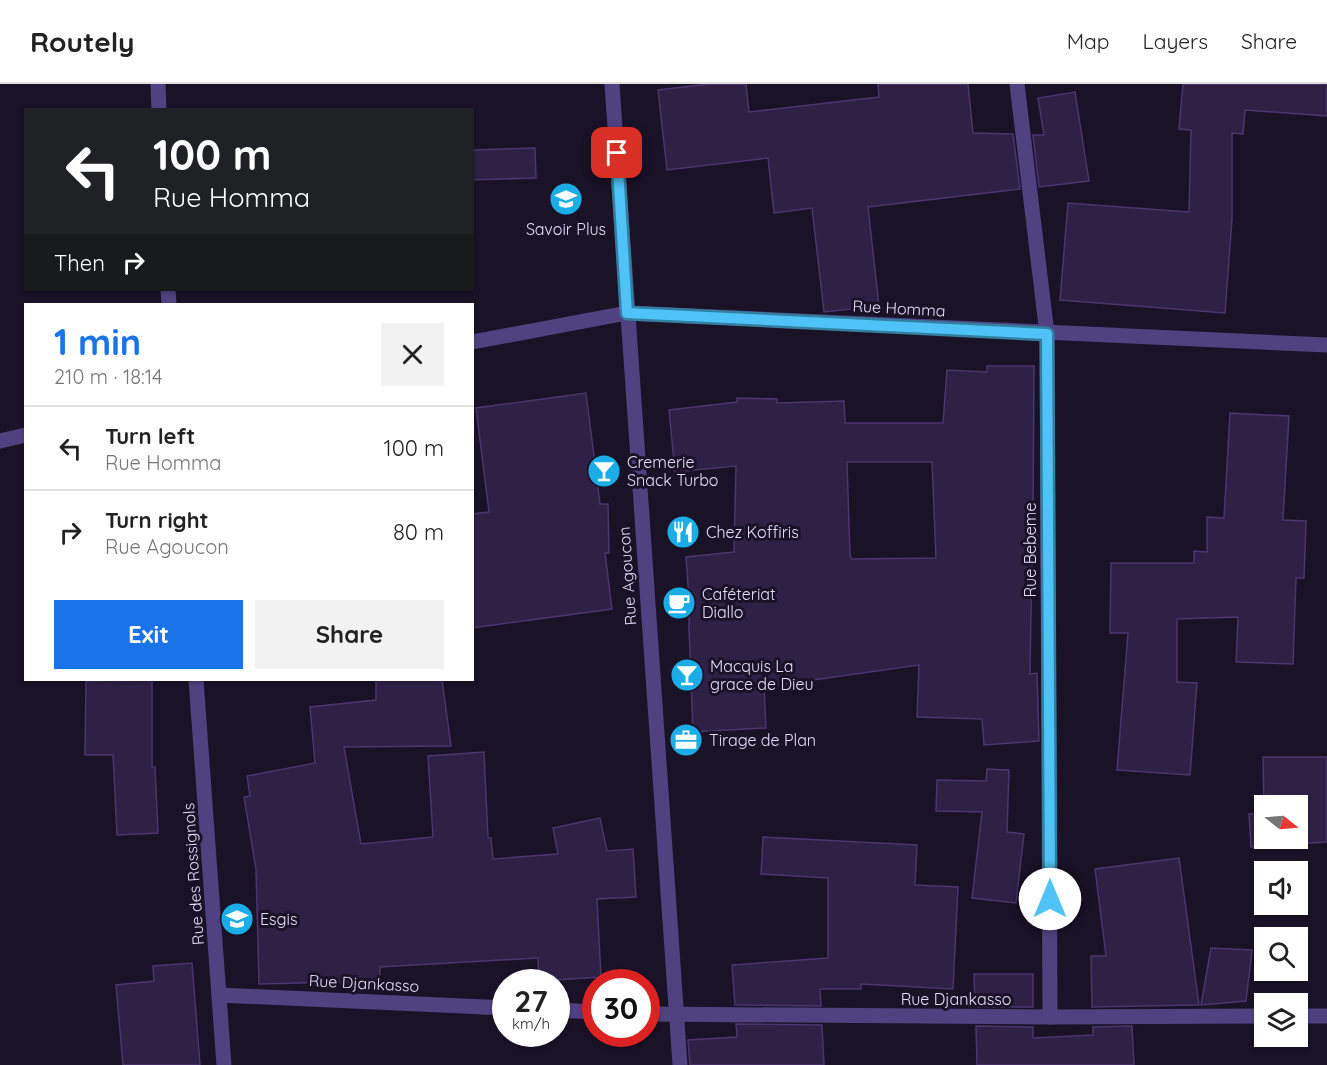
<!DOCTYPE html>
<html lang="en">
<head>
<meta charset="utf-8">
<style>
	body { margin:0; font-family:Quicksand,sans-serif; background:#f2f2f2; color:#222; height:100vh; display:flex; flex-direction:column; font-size:22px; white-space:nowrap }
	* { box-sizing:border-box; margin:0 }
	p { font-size:20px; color:#767676 }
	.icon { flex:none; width:33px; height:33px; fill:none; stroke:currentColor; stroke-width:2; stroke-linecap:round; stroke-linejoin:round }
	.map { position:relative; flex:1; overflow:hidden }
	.drawer { position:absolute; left:24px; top:219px; width:450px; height:378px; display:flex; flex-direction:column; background:#fff; border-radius:0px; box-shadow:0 2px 4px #0004 }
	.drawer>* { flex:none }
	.guide { position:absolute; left:24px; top:24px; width:450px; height:183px; border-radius:0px; box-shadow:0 2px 4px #0004; background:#202124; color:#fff; overflow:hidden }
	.needle { width:39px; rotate:107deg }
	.tools { position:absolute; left:1254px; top:711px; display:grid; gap:12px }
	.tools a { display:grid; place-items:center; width:54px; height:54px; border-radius:0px; background:#fff; box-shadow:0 2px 4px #0004; font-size:30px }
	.speed { position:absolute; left:492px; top:885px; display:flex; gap:12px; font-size:30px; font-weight:700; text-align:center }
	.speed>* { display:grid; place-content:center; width:78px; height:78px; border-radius:50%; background:#fff; box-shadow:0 2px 4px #0004; line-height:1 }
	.speed small { font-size:15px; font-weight:400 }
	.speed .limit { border:9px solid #d22; background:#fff; color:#111 }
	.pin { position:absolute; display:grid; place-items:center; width:51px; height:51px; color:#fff; margin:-26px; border-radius:12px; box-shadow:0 3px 9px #0006 }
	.me { position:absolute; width:66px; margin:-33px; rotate:0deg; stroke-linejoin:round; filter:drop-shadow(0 0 4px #0008) }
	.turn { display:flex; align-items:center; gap:21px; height:126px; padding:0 30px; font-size:27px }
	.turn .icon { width:78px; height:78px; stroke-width:2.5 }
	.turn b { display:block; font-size:42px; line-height:51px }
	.then { display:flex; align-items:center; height:57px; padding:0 30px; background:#0003; gap:12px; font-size:22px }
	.round { display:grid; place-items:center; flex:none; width:63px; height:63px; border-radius:0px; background:#f2f2f2 }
	.head { display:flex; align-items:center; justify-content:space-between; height:102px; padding:0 30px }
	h1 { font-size:36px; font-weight:700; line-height:45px; color:#1a73e8 }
	.primary-button { display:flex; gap:12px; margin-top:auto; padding:12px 30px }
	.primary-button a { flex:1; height:69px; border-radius:0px; background:#1a73e8; color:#fff; font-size:24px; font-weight:700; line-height:69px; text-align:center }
	.primary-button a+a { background:#f2f2f2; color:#222 }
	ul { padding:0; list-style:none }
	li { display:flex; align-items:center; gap:18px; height:84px; padding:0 30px; border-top:2px solid #e0e0e0 }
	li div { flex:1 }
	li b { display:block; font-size:22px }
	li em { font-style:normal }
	header { display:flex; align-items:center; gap:36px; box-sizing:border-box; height:84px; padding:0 30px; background:#fff; border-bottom:2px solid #e0e0e0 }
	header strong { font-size:28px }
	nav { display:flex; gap:33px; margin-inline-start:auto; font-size:21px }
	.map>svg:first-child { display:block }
</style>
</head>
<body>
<header>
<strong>Routely</strong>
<nav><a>Map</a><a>Layers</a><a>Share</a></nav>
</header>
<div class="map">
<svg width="1327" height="981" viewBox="0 0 1327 981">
	<rect width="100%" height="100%" fill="#1a1227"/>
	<g fill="#2f2046" stroke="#4b356f" stroke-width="1.5" fill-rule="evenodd">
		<polygon points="709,0 746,0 749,28 879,13 878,0 968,0 973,49 1013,50 1020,105 868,123 879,222 824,228 812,124 774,129 768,74 667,86 658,6"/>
		<polygon points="1183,0 1327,0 1327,32 1245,26 1243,50 1232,49 1232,135 1225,229 1060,216 1068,119 1189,128 1191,46 1179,45"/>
		<polygon points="1075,8 1089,97 1039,103 1033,51 1044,51 1038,14"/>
		<polygon points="535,64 536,94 472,96 472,66"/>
		<path d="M987,282h47l-1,143h3l2,39 -6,1 -2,125 7,-1 2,68 -55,4 -2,-26 -65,-2 2,-52 -155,22 2,41 -73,4 -4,-103v-29l-3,-43 48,-5 2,-86 -61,6 -6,-62 68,-8v-4l40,1v4l67,-2 1,22h98l4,-53 40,2zM847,378h85l4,96 -84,1 -2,-4z"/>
		<polygon points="586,309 600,420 608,420 609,469 605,469 612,525 472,544 472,430 489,428 476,324"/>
		<polygon points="1230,329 1289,332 1283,436 1306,437 1304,494 1296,494 1293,580 1236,578 1238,533 1177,535 1177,598 1197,599 1190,691 1117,686 1128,549 1110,549 1111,479 1194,479 1194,467 1207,468 1207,433 1224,434"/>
		<polygon points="152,596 152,683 155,683 158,749 117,751 113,671 85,671 86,597"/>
		<polygon points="376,596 442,596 451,662 344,663 361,760 433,753 428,672 484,668 488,754 491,754 493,775 558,770 553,744 600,734 607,767 633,765 636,813 597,815 601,893 539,897 538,874 380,883 380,897 259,900 256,785 244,713 250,712 247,692 315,679 310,623 376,616"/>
		<path d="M1263,673h64v85l-76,5 -2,-33 15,-1zM1264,722h34v32h-34z"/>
		<polygon points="987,685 1009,686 1007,748 1024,750 1016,819 972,814 982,728 936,727 937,696 986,697"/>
		<polygon points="763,753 917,761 915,801 958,803 953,905 861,900 861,905 820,905 821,922 735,921 732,881 828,874 828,794 761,790"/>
		<polygon points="1179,774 1199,921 1092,923 1091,872 1106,872 1095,785"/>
		<polygon points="1211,864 1252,866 1246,917 1201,921"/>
		<polygon points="192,879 200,981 123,981 116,901 154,897 153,882"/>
		<polygon points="974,890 1033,890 1033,923 975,923"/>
		<polygon points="736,940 822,941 824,981 690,981 688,956 737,953"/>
		<polygon points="976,942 1033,943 1033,954 1093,951 1093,943 1132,942 1134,981 977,981"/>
	</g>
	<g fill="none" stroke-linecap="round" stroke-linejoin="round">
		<g stroke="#504281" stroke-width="15">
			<polyline points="158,0 159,26"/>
			<polyline points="612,0 680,981"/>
			<polyline points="1017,0 1047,250 1050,933"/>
			<polyline points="168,206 169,220"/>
			<polyline points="472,258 627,229 1327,261"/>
			<polyline points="0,357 26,351"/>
			<polyline points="196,596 224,981"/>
			<polyline points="220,911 506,924"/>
			<polyline points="556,926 596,928"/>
			<polyline points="646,930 1050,933 1264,932"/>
			<polyline points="1298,932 1327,932"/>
		</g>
	</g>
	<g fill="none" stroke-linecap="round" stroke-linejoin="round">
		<defs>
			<polyline id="route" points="617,69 627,229 1047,250 1050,815"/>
		</defs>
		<use href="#route" stroke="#337fa1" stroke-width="15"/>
		<use href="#route" stroke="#4fc3f7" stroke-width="10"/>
	</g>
	<defs>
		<symbol id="school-disc" viewBox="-11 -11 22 22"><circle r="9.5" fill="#1bade8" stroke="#1a1227"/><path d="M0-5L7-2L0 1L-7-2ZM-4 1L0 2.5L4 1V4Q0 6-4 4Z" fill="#fff"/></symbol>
		<symbol id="bar-disc" viewBox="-11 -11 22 22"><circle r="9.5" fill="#1bade8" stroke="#1a1227"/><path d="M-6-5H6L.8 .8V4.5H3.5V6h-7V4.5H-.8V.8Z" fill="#fff"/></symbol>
		<symbol id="restaurant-disc" viewBox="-11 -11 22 22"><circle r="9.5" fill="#1bade8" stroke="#1a1227"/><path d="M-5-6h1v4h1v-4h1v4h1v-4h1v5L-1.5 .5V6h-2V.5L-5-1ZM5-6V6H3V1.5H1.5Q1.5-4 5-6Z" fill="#fff"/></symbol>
		<symbol id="cafe-disc" viewBox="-11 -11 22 22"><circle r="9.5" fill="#1bade8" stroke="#1a1227"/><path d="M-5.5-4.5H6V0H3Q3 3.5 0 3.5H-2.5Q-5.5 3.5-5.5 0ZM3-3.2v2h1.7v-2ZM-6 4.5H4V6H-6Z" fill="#fff"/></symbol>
		<symbol id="office-disc" viewBox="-11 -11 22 22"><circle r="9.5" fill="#1bade8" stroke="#1a1227"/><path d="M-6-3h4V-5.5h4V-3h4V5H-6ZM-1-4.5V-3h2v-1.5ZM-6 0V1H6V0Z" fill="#fff"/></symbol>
		<symbol id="university-disc" viewBox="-11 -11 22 22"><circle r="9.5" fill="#1bade8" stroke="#1a1227"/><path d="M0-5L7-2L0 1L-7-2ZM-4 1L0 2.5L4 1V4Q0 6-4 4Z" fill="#fff"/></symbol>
	</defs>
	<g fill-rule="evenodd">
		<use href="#school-disc" x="547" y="96" width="38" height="38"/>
		<use href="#bar-disc" x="585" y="368" width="38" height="38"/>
		<use href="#restaurant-disc" x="664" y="429" width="38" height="38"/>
		<use href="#cafe-disc" x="660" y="500" width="38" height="38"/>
		<use href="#bar-disc" x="668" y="572" width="38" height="38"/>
		<use href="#office-disc" x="667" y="637" width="38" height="38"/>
		<use href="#university-disc" x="218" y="816" width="38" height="38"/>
	</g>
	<g text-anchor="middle" stroke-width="6" stroke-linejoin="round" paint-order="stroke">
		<g font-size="16" fill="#e5dcfb" stroke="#1a1227" text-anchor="start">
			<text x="566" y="151" text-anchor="middle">Savoir Plus</text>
			<text x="627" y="384">Cremerie<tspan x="627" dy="18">Snack Turbo</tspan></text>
			<text x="706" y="454">Chez Koffiris</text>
			<text x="702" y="516">Caféteriat<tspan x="702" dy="18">Diallo</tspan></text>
			<text x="710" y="588">Macquis La<tspan x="710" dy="18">grace de Dieu</tspan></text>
			<text x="709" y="662">Tirage de Plan</text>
			<text x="260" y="841">Esgis</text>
		</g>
		<g font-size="16" fill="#e5dcfb" stroke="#1a1227">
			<text transform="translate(899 224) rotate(3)" y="6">Rue Homma</text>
			<text transform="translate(1030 466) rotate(-90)" y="6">Rue Bebeme</text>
			<text transform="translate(627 492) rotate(-94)" y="6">Rue Agoucon</text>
			<text transform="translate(193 790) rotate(-94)" y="6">Rue des Rossignols</text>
			<text transform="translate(364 899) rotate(3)" y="6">Rue Djankasso</text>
			<text x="956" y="921">Rue Djankasso</text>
		</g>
	</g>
</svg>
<div class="tools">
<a><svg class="needle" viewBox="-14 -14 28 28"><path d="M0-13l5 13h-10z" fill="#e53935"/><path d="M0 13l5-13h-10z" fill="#767676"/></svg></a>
<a><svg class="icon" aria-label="sound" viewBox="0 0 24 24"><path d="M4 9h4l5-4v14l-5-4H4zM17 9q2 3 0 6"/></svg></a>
<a><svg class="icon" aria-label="search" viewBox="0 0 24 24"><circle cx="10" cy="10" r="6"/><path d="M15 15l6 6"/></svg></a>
<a><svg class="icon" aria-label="layers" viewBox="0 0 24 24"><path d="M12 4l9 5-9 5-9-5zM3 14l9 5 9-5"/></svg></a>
</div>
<div class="speed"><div>27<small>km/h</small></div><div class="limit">30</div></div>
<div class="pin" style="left:617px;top:69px;background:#d93025"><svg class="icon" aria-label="arrive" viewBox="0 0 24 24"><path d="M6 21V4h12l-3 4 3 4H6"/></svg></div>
<svg class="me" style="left:1050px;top:815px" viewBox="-20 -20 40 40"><circle r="19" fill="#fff"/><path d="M0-13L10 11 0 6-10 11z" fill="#4fc3f7"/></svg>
<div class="guide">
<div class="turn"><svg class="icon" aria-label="left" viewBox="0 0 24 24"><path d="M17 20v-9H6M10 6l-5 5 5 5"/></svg><div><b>100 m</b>Rue Homma</div></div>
<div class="then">Then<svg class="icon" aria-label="right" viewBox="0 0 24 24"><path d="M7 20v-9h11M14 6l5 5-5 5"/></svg></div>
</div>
<section class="drawer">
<div class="head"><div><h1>1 min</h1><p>210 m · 18:14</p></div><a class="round"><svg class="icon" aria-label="close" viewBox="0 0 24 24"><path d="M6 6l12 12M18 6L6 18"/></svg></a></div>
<ul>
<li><svg class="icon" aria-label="left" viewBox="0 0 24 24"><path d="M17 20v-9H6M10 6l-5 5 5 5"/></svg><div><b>Turn left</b><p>Rue Homma</p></div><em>100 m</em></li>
<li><svg class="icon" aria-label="right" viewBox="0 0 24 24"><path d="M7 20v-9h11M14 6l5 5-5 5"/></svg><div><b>Turn right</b><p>Rue Agoucon</p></div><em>80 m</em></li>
</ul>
<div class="primary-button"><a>Exit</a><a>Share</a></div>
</section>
</div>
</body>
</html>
